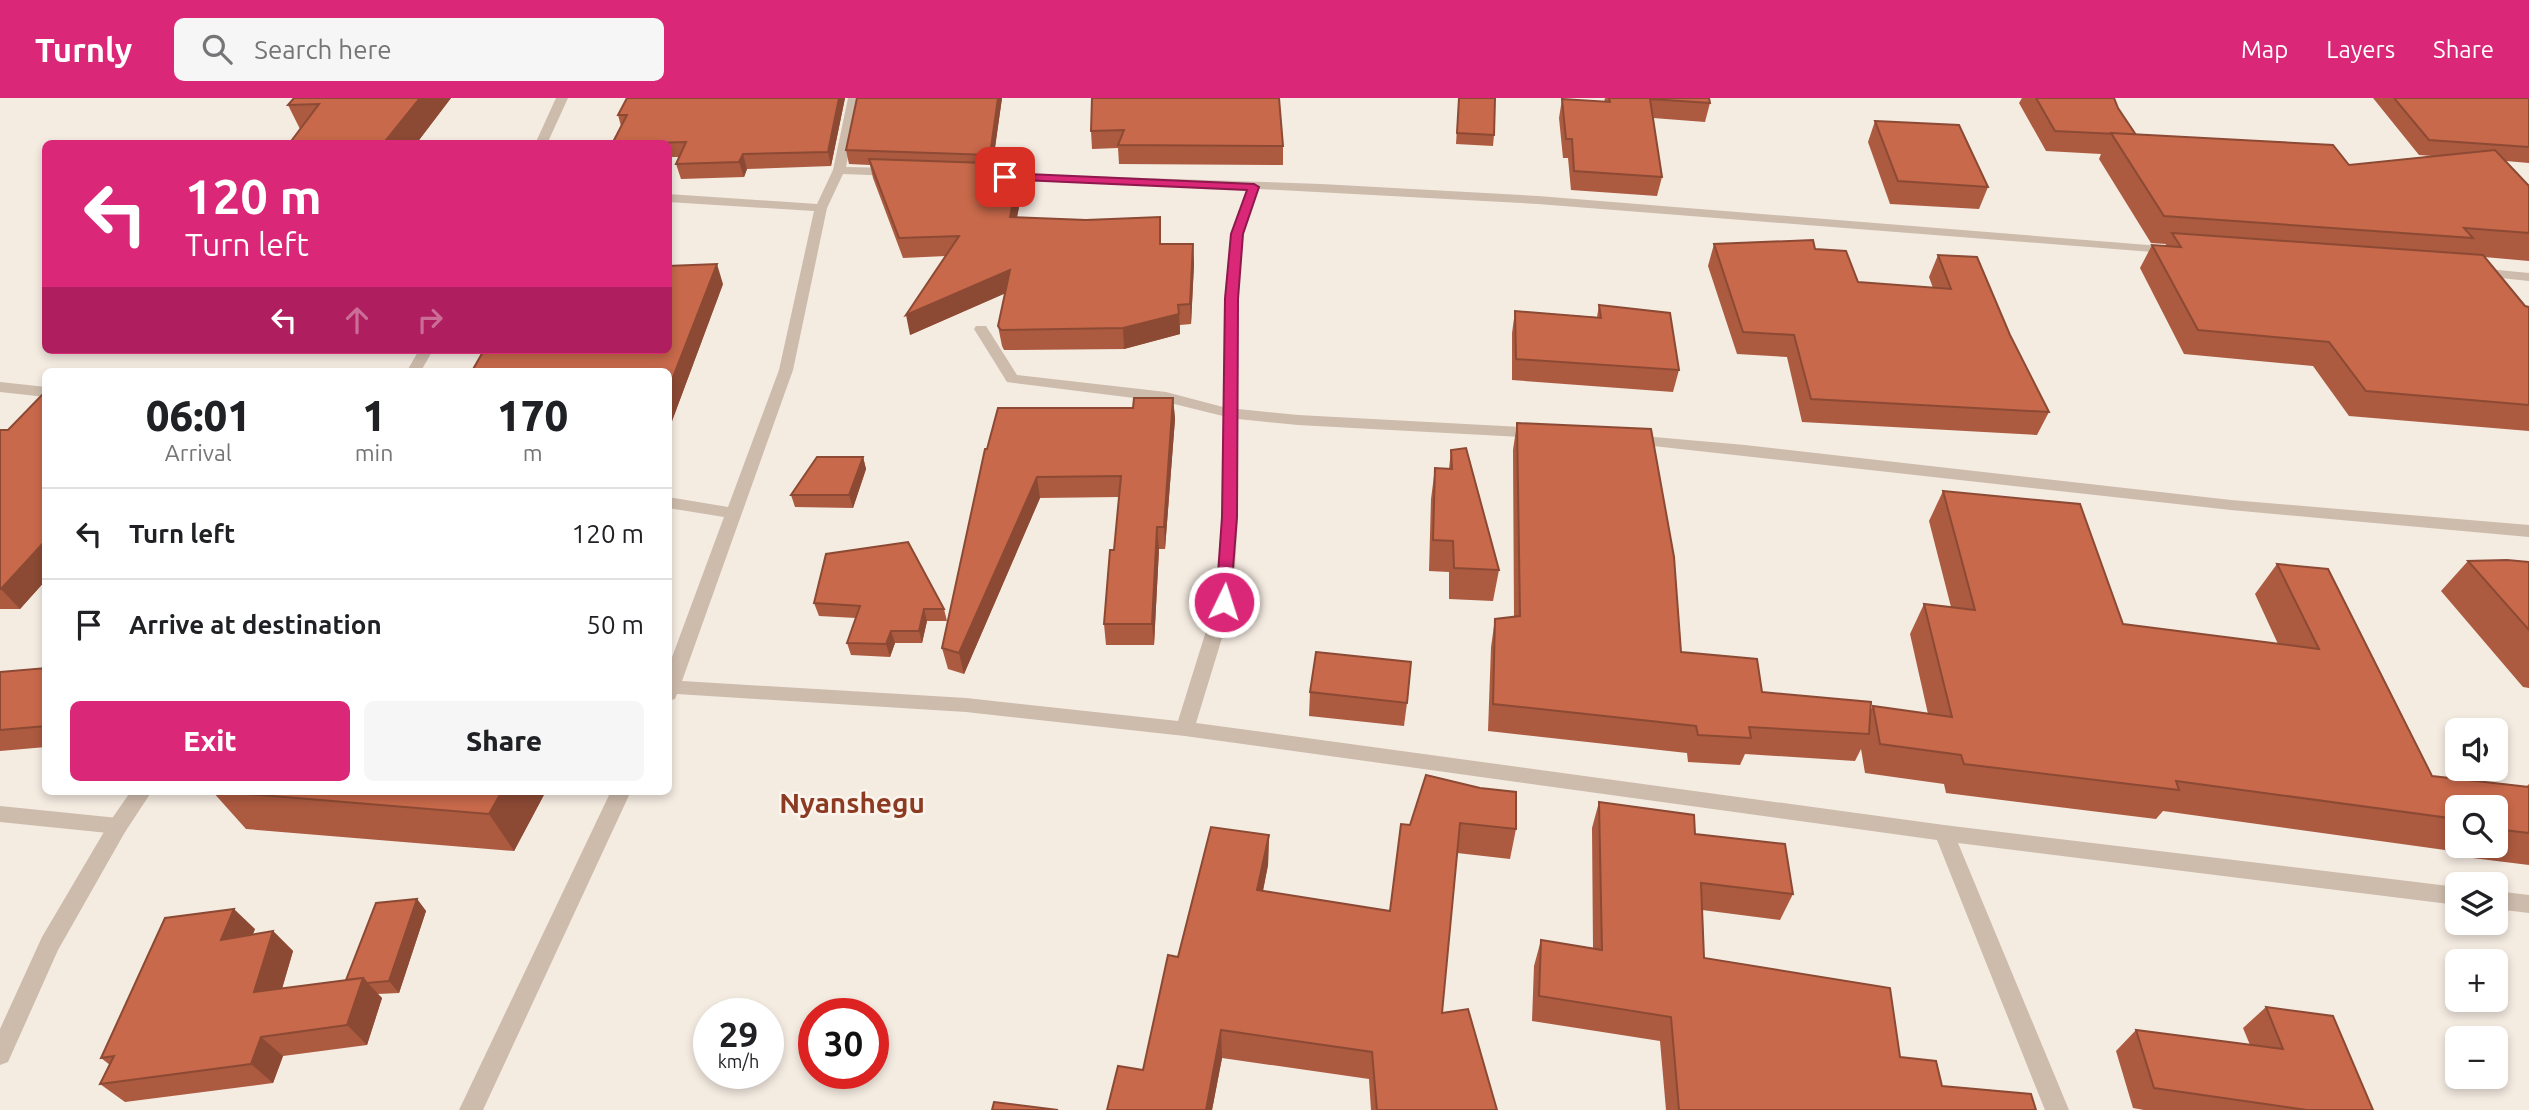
<!DOCTYPE html>
<html lang="en">
<head>
<meta charset="utf-8">
<style>
	body { margin:0; font-family:Ubuntu,sans-serif; background:#f6f6f6; color:#202124; height:100vh; display:flex; flex-direction:column; font-size:26px; white-space:nowrap }
	* { box-sizing:border-box; margin:0 }
	p { font-size:23px; color:#757577 }
	.icon { flex:none; width:38px; height:38px; fill:none; stroke:currentColor; stroke-width:2; stroke-linecap:round; stroke-linejoin:round }
	.map { position:relative; flex:1; overflow:hidden }
	.side { position:absolute; left:42px; top:270px; width:630px; height:427px; display:flex; flex-direction:column; background:#fff; border-radius:10px; box-shadow:0 4px 10px #0003 }
	.side>* { flex:none }
	.top-card { position:absolute; left:42px; top:42px; width:630px; height:214px; border-radius:10px; box-shadow:0 4px 10px #0003; background:#db2777; color:#fff; overflow:hidden }
	.buttons { position:absolute; left:2445px; top:620px; display:grid; gap:14px }
	.buttons a { display:grid; place-items:center; width:63px; height:63px; border-radius:10px; background:#fff; box-shadow:0 4px 10px #0003; font-size:35px }
	.speed { position:absolute; left:693px; top:900px; display:flex; gap:14px; font-size:35px; font-weight:700; text-align:center }
	.speed>* { display:grid; place-content:center; width:91px; height:91px; border-radius:50%; background:#fff; box-shadow:0 4px 10px #0003; line-height:1 }
	.speed small { font-size:18px; font-weight:400 }
	.speed .limit { border:10px solid #d22; background:#fff; color:#111 }
	.pin { position:absolute; display:grid; place-items:center; width:60px; height:60px; color:#fff; margin:-30px; border-radius:14px; box-shadow:0 4px 10px #0006 }
	.me { position:absolute; width:77px; margin:-38px; rotate:4deg; stroke-linejoin:round; filter:drop-shadow(0 0 5px #0008) }
	.turn { display:flex; align-items:center; gap:24px; height:147px; padding:0 28px; font-size:32px }
	.turn .icon { width:91px; height:91px; stroke-width:2.5 }
	.turn b { display:block; font-size:49px; line-height:60px }
	.lanes { display:flex; align-items:center; height:66px; padding:0 28px; background:#0003; justify-content:center; gap:35px; direction:ltr }
	.lanes .off { opacity:.35 }
	.eta { display:flex; justify-content:space-evenly; align-items:center; height:119px; text-align:center }
	.eta b { font-size:42px; font-weight:800; line-height:49px }
	.button { display:flex; gap:14px; margin-top:auto; padding:14px 28px }
	.button a { flex:1; height:80px; border-radius:10px; background:#db2777; color:#fff; font-size:28px; font-weight:800; line-height:80px; text-align:center }
	.button a+a { background:#f6f6f6; color:#202124 }
	ul { padding:0; list-style:none }
	li { display:flex; align-items:center; gap:21px; height:91px; padding:0 28px; border-top:2px solid #e0e0e0 }
	li div { flex:1 }
	li b { display:block; font-size:26px }
	li em { font-style:normal }
	header { display:flex; align-items:center; gap:42px; box-sizing:border-box; height:98px; padding:0 35px; background:#db2777; color:#fff }
	header strong { font-size:33px }
	nav { display:flex; gap:38px; margin-inline-start:auto; font-size:24px }
	.search { width:490px; height:63px; background:#f6f6f6; display:flex; align-items:center; gap:18px; box-sizing:border-box; padding:0 24px; border-radius:10px; color:#757577; font-size:26px }
	.map>svg:first-child { display:block }
</style>
</head>
<body>
<header>
<strong>Turnly</strong>
<div class="search"><svg class="icon" aria-label="search" viewBox="0 0 24 24"><circle cx="10" cy="10" r="6"/><path d="M15 15l6 6"/></svg>Search here</div>
<nav><a>Map</a><a>Layers</a><a>Share</a></nav>
</header>
<div class="map">
<svg width="2529" height="1012" viewBox="0 0 2529 1012">
	<rect width="100%" height="100%" fill="#f4ebe1"/>
	<g fill="none" stroke-linecap="round" stroke-linejoin="round">
		<g fill="#cdbbac" fill-rule="evenodd">
			<polygon points="848,0 860,0 846,69 895,70 901,74 895,78 843,76 827,110 793,272 682,583 966,600 1178,623 1215,504 1222,419 1223,318 1166,304 1007,284 974,231 976,228 986,228 1017,277 1166,294 1223,309 1224,201 1231,136 1247,91 1000,82 996,81 996,75 1321,86 1538,98 2173,149 2180,153 2178,156 1538,106 1259,91 1243,136 1238,201 1238,311 1298,317 1540,330 1548,335 1540,340 1298,327 1238,321 1238,419 1233,504 1196,625 1944,727 2457,789 2457,807 1958,745 2069,1012 2045,1012 1937,742 1185,638 966,614 677,596 675,601 668,603 668,570 724,419 668,410 668,399 728,409 779,272 814,113 668,104 668,96 817,106 833,72"/>
			<polygon points="2477,170 2529,175 2529,183 2472,177 2470,174"/>
			<polygon points="0,284 46,289 46,299 0,294"/>
			<polygon points="1631,337 1745,347 2231,402 2529,427 2529,439 2231,412 1626,345 1623,342"/>
			<polygon points="611,693 631,693 483,1012 459,1012"/>
			<polygon points="0,708 118,720 125,722 128,728 125,734 118,736 0,724"/>
			<polygon points="2496,793 2529,797 2529,815 2496,811"/>
		</g>
		<g fill="#cdbbac" fill-rule="evenodd">
			<polygon points="556,0 568,0 547,46 535,46"/>
			<polygon points="419,252 433,252 421,273 407,273"/>
			<polygon points="131,693 152,693 125,734 58,852 8,964 0,967 0,931 42,839 111,722"/>
		</g>
	</g>
	<g fill="#ac5a40" fill-rule="evenodd">
		<polygon points="451,0 416,46 289,46 300,31 288,7"/>
		<polygon points="627,0 845,0 831,68 747,71 744,79 681,81 676,66 679,59 668,59 668,46 612,46 621,28 618,17"/>
		<polygon points="1002,0 992,69 1024,85 1017,119 1086,122 1160,119 1161,146 1193,146 1194,166 1191,226 1180,227 1180,236 1124,251 1004,252 1002,248 998,228 1005,195 910,237 946,158 903,160 873,80 870,67 849,66 846,52"/>
		<polygon points="1092,0 1283,48 1283,67 1119,66 1118,50 1092,51 1091,33"/>
		<polygon points="1459,0 1494,37 1493,48 1456,46"/>
		<polygon points="1605,0 1709,0 1710,5 1705,24 1653,20 1662,79 1657,98 1571,92 1568,60 1563,60 1559,20 1562,1 1604,4"/>
		<polygon points="2022,0 2114,0 2118,10 2136,37 2349,67 2432,58 2419,57 2373,0 2529,0 2529,65 2506,63 2529,88 2529,163 2484,159 2525,208 2529,209 2529,333 2349,318 2313,268 2184,256 2140,170 2152,147 2165,148 2166,146 2151,145 2099,61 2101,56 2046,53 2019,5"/>
		<polygon points="1875,23 1988,89 1979,111 1890,106 1868,44"/>
		<polygon points="1714,146 1815,151 1858,184 1933,190 1929,179 1938,157 2010,237 2049,314 2037,337 1802,324 1787,259 1737,256 1708,168"/>
		<polygon points="723,186 672,323 668,323 668,252"/>
		<polygon points="1599,207 1679,272 1673,294 1512,282 1512,235 1515,213 1597,219"/>
		<polygon points="46,297 46,482 20,511 0,511 0,332 8,332"/>
		<polygon points="1173,300 1175,321 1165,451 1159,451 1154,547 1106,547 1104,526 1114,452 1119,399 1040,400 964,576 948,571 942,550 985,351 1133,310"/>
		<path d="M1517,325l164,229 81,40 108,19 3,-5 55,8 -18,-80 14,-30 27,3 -22,-86 14,-30 180,133 155,20 -23,-50 22,-30 155,212 94,11 3,-3v81l-81,-10 -3,-5 -282,-39 -7,8 -210,-26 -2,-9 -79,-11 -4,-24 -6,12 -110,-7 -5,11 -52,-3 -1,-9 -199,-22 3,-84 4,-28 19,-2 -1,-167zM2457,709h39v38h-39z"/>
		<polygon points="1451,352 1499,472 1493,503 1449,501 1449,474 1429,473 1431,401 1435,370 1449,371"/>
		<polygon points="863,359 866,371 853,410 795,409 791,397"/>
		<polygon points="2468,463 2529,464 2529,590 2523,589 2441,493"/>
		<polygon points="814,505 944,511 947,523 927,523 922,545 895,545 890,559 851,557 847,545 856,520 819,518"/>
		<polygon points="46,570 46,649 0,653 0,574"/>
		<polygon points="1310,594 1407,605 1404,628 1309,618"/>
		<polygon points="1426,677 1516,731 1510,761 1457,755 1442,915 1497,1012 1371,1012 1369,981 1222,960 1212,1012 1107,1012 1143,972 1178,859 1269,737 1268,767 1263,793 1390,813 1410,727"/>
		<polygon points="212,693 546,693 514,753 246,731"/>
		<polygon points="1599,704 1695,736 1793,796 1780,822 1702,812 1704,860 1900,959 1942,988 2036,1012 1666,1012 1660,943 1532,923 1534,868 1541,842 1593,850 1592,730"/>
		<polygon points="417,801 426,813 399,895 377,896 382,900 367,947 283,958 273,985 125,1004 100,986 110,967 101,960 255,831 253,836 273,833 293,853 282,891 346,882"/>
		<polygon points="2266,909 2373,1012 2144,1012 2133,1010 2116,953 2136,932 2250,947 2243,930"/>
	</g>
	<g fill="#8c4a34">
		<polygon points="420,0 451,0 416,46 383,46"/>
		<polygon points="839,0 845,0 831,68 828,54"/>
		<polygon points="998,0 1002,0 992,72 990,57"/>
		<polygon points="743,56 747,71 744,79 739,64"/>
		<polygon points="1021,66 1024,85 1013,138 1010,119"/>
		<polygon points="1193,146 1194,166 1191,226 1190,206"/>
		<polygon points="717,166 723,186 672,323 668,313 668,292"/>
		<polygon points="1010,172 1013,192 910,237 906,217"/>
		<polygon points="1179,216 1180,236 1124,251 1123,230"/>
		<polygon points="1173,300 1175,321 1165,451 1164,429"/>
		<polygon points="863,359 866,371 853,410 849,397"/>
		<polygon points="1037,379 1040,400 964,576 959,555"/>
		<polygon points="1157,429 1159,451 1154,547 1152,526"/>
		<polygon points="46,442 46,482 20,511 1,491"/>
		<polygon points="924,511 927,523 922,545 919,533"/>
		<polygon points="891,533 895,545 890,559 886,546"/>
		<polygon points="502,693 546,693 514,753 489,716"/>
		<polygon points="1269,737 1268,767 1257,822 1257,792"/>
		<polygon points="417,801 426,813 399,895 389,883"/>
		<polygon points="234,811 255,831 242,862 221,842"/>
		<polygon points="273,833 293,853 275,914 254,894"/>
		<polygon points="363,880 382,900 367,947 347,927"/>
		<polygon points="1221,932 1222,960 1212,1012 1206,1012"/>
		<polygon points="261,939 283,958 273,985 251,966"/>
	</g>
	<g fill="#c8694b" stroke="#8c4a34" stroke-width="2">
		<polygon points="294,0 420,0 383,46 289,46 319,6 288,7"/>
		<polygon points="627,0 839,0 828,54 743,56 739,64 676,66 686,44 612,46 627,17 618,17"/>
		<polygon points="857,0 998,0 990,57 846,52"/>
		<polygon points="1092,0 1279,0 1283,48 1118,47 1124,32 1091,33"/>
		<polygon points="1459,0 1495,0 1494,37 1457,35"/>
		<polygon points="1609,0 1709,0 1710,5 1650,1 1662,79 1574,73 1572,41 1566,41 1562,1 1610,4"/>
		<polygon points="2036,0 2114,0 2118,10 2136,37 2055,33"/>
		<polygon points="2394,0 2529,0 2529,49 2429,42"/>
		<polygon points="1875,23 1959,27 1988,89 1898,83"/>
		<polygon points="2111,35 2333,47 2349,67 2495,52 2529,88 2529,135 2464,130 2473,140 2164,118"/>
		<polygon points="869,61 987,65 987,70 1021,66 1010,119 1086,122 1160,119 1160,146 1193,146 1190,206 1178,207 1179,216 1123,230 1001,232 998,228 1010,172 906,217 959,138 899,140"/>
		<polygon points="2172,135 2483,157 2525,208 2529,209 2529,307 2366,293 2329,244 2198,232 2152,147 2181,149"/>
		<polygon points="1813,142 1815,151 1846,153 1858,184 1951,191 1938,157 1977,159 2010,237 2049,314 1811,301 1794,237 1743,234 1714,146"/>
		<polygon points="717,166 668,292 668,273 472,273 484,252 668,252 668,168"/>
		<polygon points="1599,207 1670,215 1679,272 1516,261 1515,213 1601,220"/>
		<polygon points="42,297 46,297 46,360 44,362 46,362 46,442 1,491 0,491 0,332 8,332"/>
		<polygon points="1134,300 1173,300 1164,429 1157,429 1152,526 1104,526 1110,452 1114,452 1121,378 1037,379 959,555 942,550 985,351 987,351 998,310 1133,310"/>
		<polygon points="1517,325 1651,331 1674,459 1681,554 1757,561 1762,594 1871,604 1869,636 1749,629 1751,640 1698,637 1696,628 1493,606 1495,521 1520,518"/>
		<polygon points="1466,350 1499,472 1454,470 1453,443 1433,442 1435,370 1452,371 1451,352"/>
		<polygon points="817,359 863,359 849,397 791,397"/>
		<polygon points="1943,393 2080,406 2123,526 2319,551 2277,466 2328,471 2432,678 2529,689 2529,735 2496,731 2496,709 2457,709 2457,721 2176,683 2179,692 1964,666 1961,657 1880,646 1873,608 1952,619 1924,506 1975,512"/>
		<polygon points="908,444 944,511 924,511 919,533 891,533 886,546 847,545 860,508 814,505 826,456"/>
		<polygon points="2507,462 2529,464 2529,532 2468,463"/>
		<polygon points="1316,554 1411,564 1407,605 1310,594"/>
		<polygon points="46,570 46,628 0,632 0,574"/>
		<polygon points="1426,677 1480,690 1516,694 1516,731 1460,725 1442,915 1468,911 1497,1012 1377,1012 1372,954 1221,932 1206,1012 1107,1012 1118,968 1143,972 1168,857 1178,859 1211,729 1269,737 1257,792 1390,813 1401,726 1410,727"/>
		<polygon points="212,693 502,693 489,716"/>
		<polygon points="1599,704 1694,717 1695,736 1785,746 1793,796 1701,785 1704,860 1890,890 1900,959 1936,963 1942,988 2031,996 2036,1012 1679,1012 1671,919 1539,898 1541,842 1602,852"/>
		<polygon points="417,801 389,883 367,885 363,880 346,882 376,805"/>
		<polygon points="234,811 221,842 273,833 254,894 363,880 347,927 261,939 251,966 100,986 114,958 101,960 165,820"/>
		<polygon points="2266,909 2333,918 2373,1012 2307,1012 2154,990 2136,932 2283,951"/>
		<polygon points="994,1004 1058,1012 992,1012"/>
	</g>
	<polygon fill="#db2777" stroke="#8e194d" stroke-width="2" points="1005,75 1254,86 1259,89 1243,136 1238,201 1237,419 1230,508 1224,510 1216,504 1222,419 1225,201 1231,136 1247,92 1001,81 1001,76"/>
	<g text-anchor="middle" stroke-width="5" stroke-linejoin="round" paint-order="stroke">
		<g font-size="28" font-weight="bold" fill="#8c3b22" stroke="#fbf5ee">
			<text x="852" y="715">Nyanshegu</text>
		</g>
	</g>
</svg>
<div class="buttons">
<a><svg class="icon" aria-label="sound" viewBox="0 0 24 24"><path d="M4 9h4l5-4v14l-5-4H4zM17 9q2 3 0 6"/></svg></a>
<a><svg class="icon" aria-label="search" viewBox="0 0 24 24"><circle cx="10" cy="10" r="6"/><path d="M15 15l6 6"/></svg></a>
<a><svg class="icon" aria-label="layers" viewBox="0 0 24 24"><path d="M12 4l9 5-9 5-9-5zM3 14l9 5 9-5"/></svg></a>
<a>+</a>
<a>−</a>
</div>
<div class="speed"><div>29<small>km/h</small></div><div class="limit">30</div></div>
<div class="pin" style="left:1005px;top:79px;background:#d93025"><svg class="icon" aria-label="arrive" viewBox="0 0 24 24"><path d="M6 21V4h12l-3 4 3 4H6"/></svg></div>
<svg class="me" style="left:1224px;top:504px" viewBox="-20 -20 40 40"><circle r="17" fill="#db2777" stroke="#fff" stroke-width="3"/><path d="M0-11L8 9 0 5-8 9z" fill="#fff"/></svg>
<div class="top-card">
<div class="turn"><svg class="icon" aria-label="left" viewBox="0 0 24 24"><path d="M17 20v-9H6M10 6l-5 5 5 5"/></svg><div><b>120 m</b>Turn left</div></div>
<div class="lanes"><svg class="icon" aria-label="left" viewBox="0 0 24 24"><path d="M17 20v-9H6M10 6l-5 5 5 5"/></svg><svg class="icon off" aria-label="ahead" viewBox="0 0 24 24"><path d="M12 20V5M6 11l6-6 6 6"/></svg><svg class="icon off" aria-label="right" viewBox="0 0 24 24"><path d="M7 20v-9h11M14 6l5 5-5 5"/></svg></div>
</div>
<section class="side">
<div class="eta">
<div><b>06:01</b><p>Arrival</p></div>
<div><b>1</b><p>min</p></div>
<div><b>170</b><p>m</p></div>
</div>
<ul>
<li><svg class="icon" aria-label="left" viewBox="0 0 24 24"><path d="M17 20v-9H6M10 6l-5 5 5 5"/></svg><div><b>Turn left</b></div><em>120 m</em></li>
<li><svg class="icon" aria-label="arrive" viewBox="0 0 24 24"><path d="M6 21V4h12l-3 4 3 4H6"/></svg><div><b>Arrive at destination</b></div><em>50 m</em></li>
</ul>
<div class="button"><a>Exit</a><a>Share</a></div>
</section>
</div>
</body>
</html>
